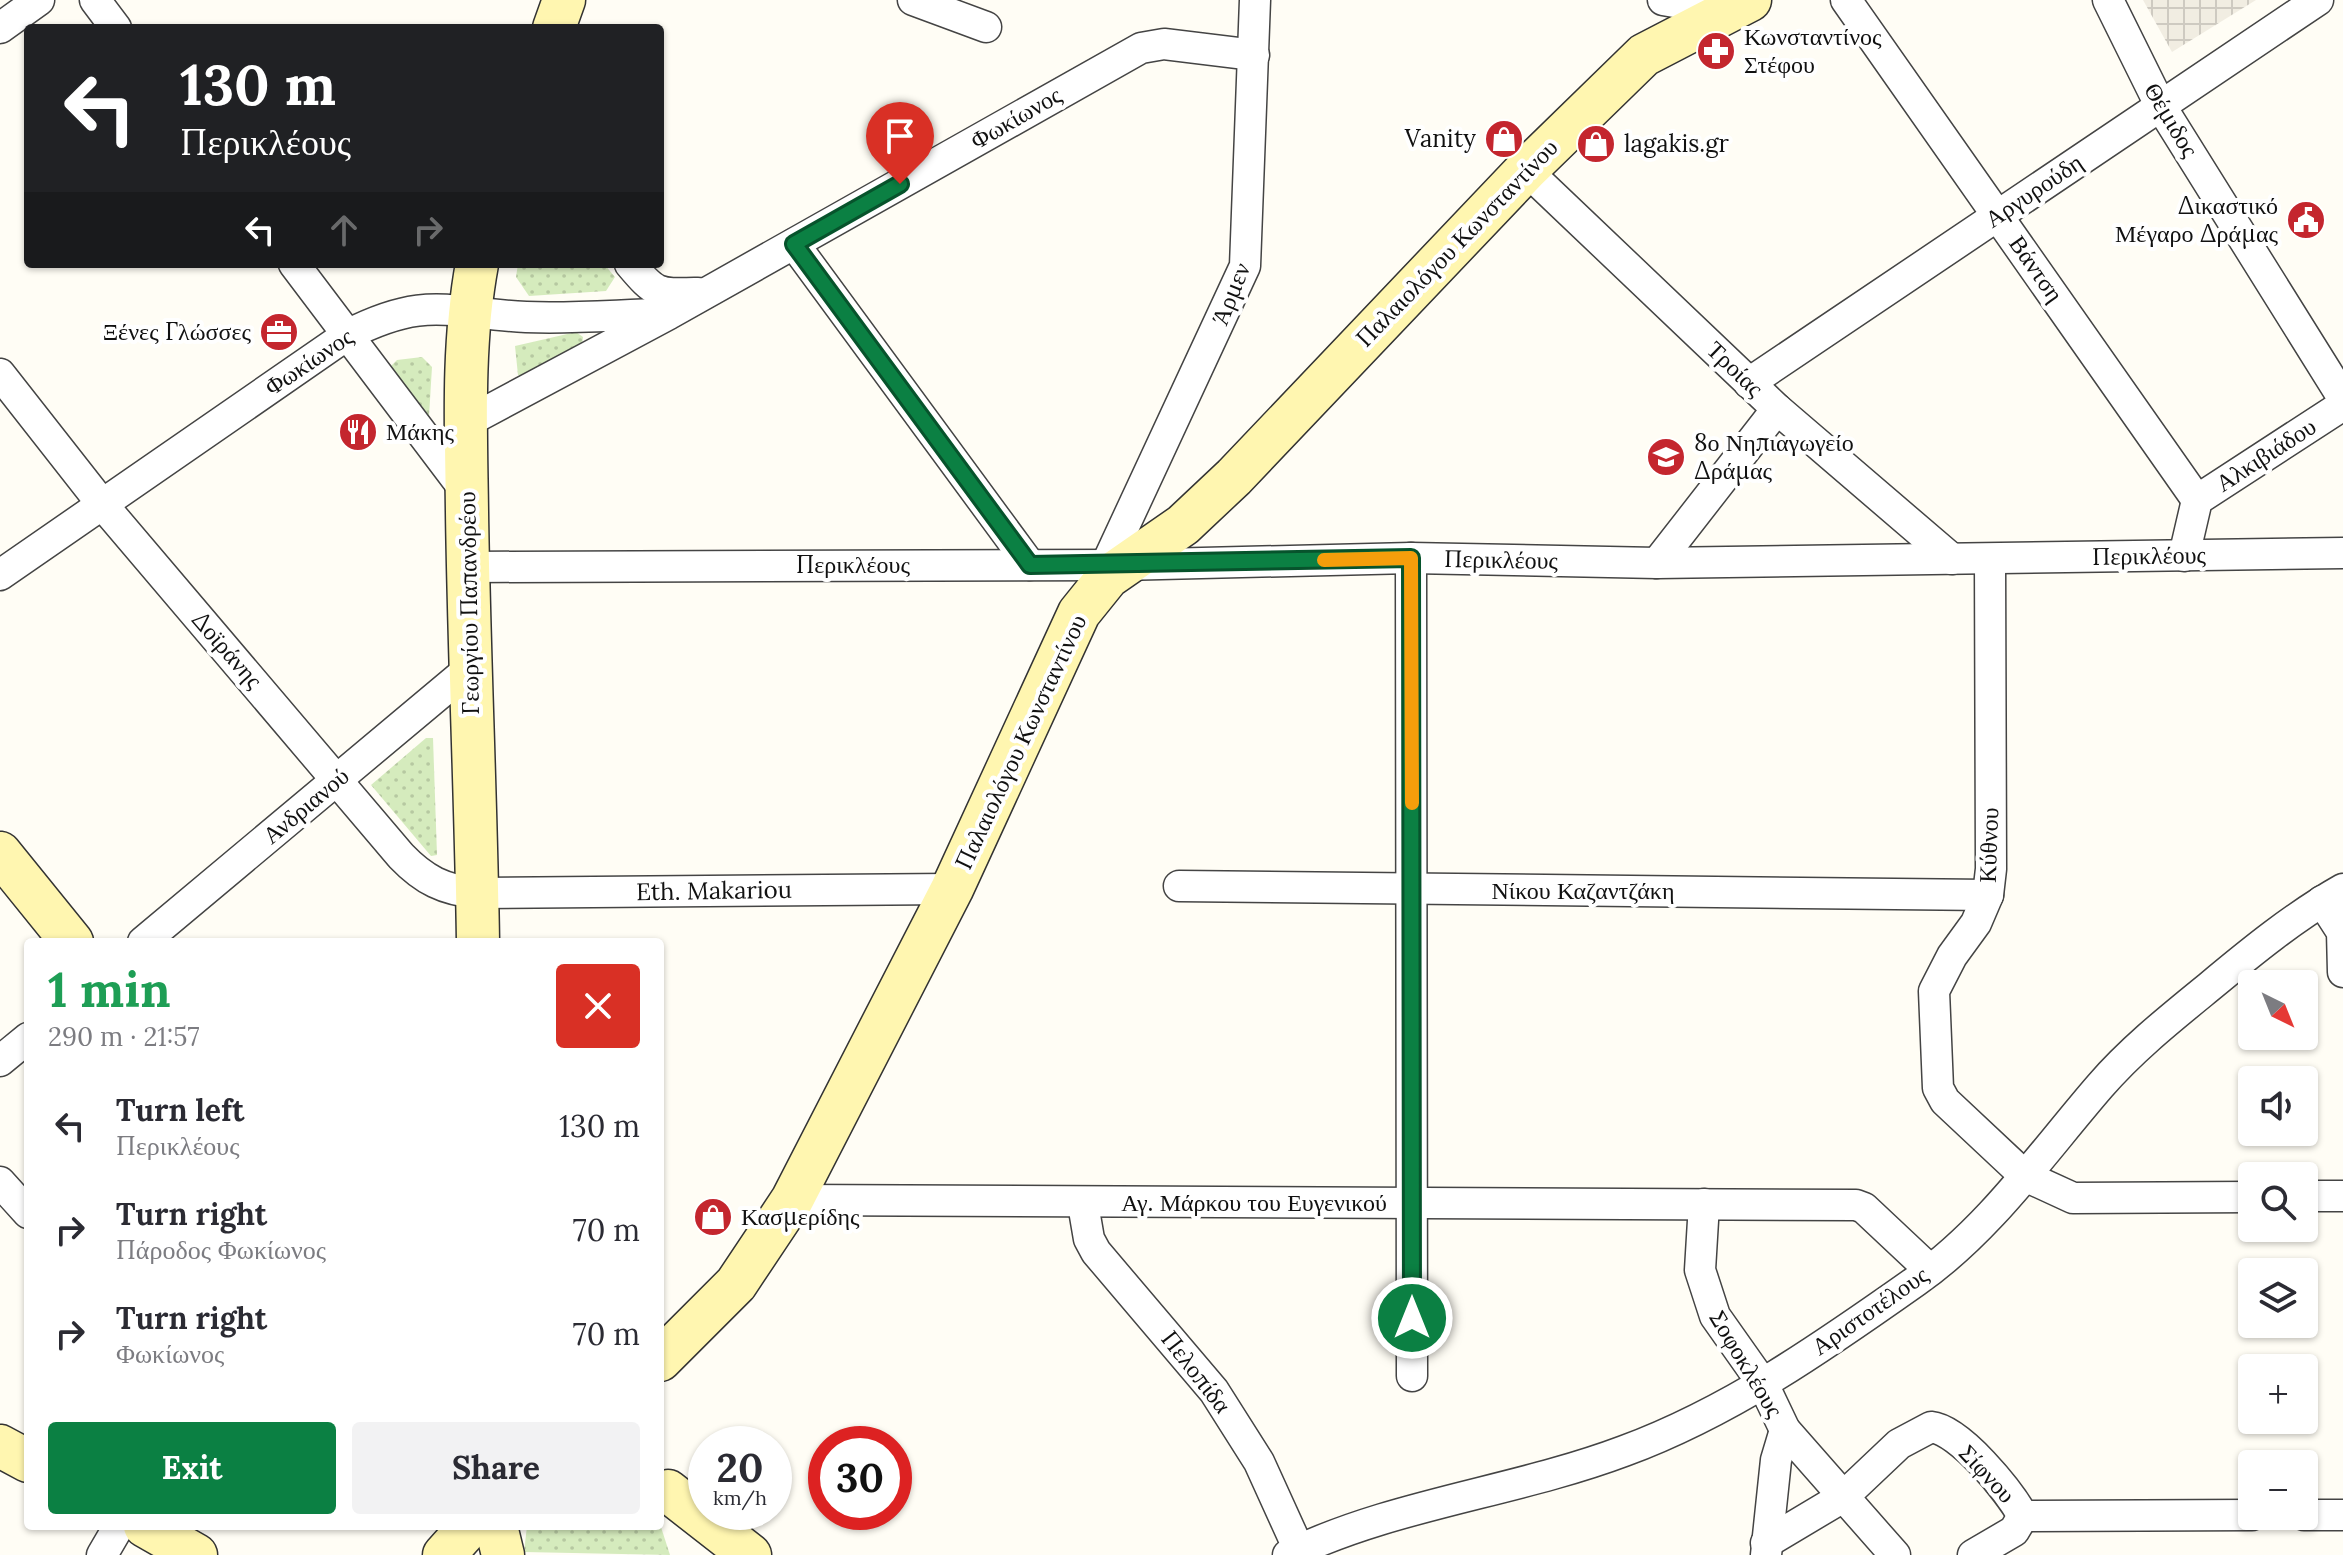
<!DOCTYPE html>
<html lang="en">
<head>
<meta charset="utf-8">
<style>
	body { margin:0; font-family:Lora,serif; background:#f2f2f3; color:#2b2b33; height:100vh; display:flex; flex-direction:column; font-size:30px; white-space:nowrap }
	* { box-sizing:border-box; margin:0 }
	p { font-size:26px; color:#7c7c81 }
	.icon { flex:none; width:44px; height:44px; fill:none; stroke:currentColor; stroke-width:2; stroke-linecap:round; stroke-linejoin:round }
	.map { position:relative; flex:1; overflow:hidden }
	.details { position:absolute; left:24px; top:938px; width:640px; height:592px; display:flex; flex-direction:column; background:#fff; border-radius:8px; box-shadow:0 2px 6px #0004 }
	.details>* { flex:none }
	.banner { position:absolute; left:24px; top:24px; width:640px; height:244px; border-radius:8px; box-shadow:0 2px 6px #0004; background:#202124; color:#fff; overflow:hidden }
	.needle { width:52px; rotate:137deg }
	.controls { position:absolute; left:2238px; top:970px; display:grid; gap:16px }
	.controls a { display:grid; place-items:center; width:80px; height:80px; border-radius:8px; background:#fff; box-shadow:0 2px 6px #0004; font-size:40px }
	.speed { position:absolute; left:688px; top:1426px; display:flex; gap:16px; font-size:40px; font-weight:700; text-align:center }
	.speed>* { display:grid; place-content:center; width:104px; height:104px; border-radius:50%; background:#fff; box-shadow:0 2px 6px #0004; line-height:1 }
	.speed small { font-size:20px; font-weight:400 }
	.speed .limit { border:12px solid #d22; background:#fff; color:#111 }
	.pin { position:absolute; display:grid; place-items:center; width:68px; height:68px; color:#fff; margin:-82px -34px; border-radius:50% 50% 50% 0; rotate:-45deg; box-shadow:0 0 8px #0007 }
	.pin .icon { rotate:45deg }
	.me { position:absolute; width:88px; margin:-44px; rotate:0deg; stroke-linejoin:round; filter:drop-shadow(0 0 6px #0008) }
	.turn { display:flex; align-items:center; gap:28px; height:168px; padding:0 24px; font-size:36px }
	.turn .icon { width:104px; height:104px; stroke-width:2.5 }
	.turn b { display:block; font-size:56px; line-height:68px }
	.lanes { display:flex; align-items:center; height:76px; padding:0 24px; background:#0003; justify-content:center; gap:40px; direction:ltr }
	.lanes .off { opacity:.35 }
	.round { display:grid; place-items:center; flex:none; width:84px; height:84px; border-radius:8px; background:#f2f2f3 }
	.head { display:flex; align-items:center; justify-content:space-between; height:136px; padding:0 24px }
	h1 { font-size:48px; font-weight:800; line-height:60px; color:#1e9e55 }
	.primary-button { display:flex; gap:16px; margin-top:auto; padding:16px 24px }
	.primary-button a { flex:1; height:92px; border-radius:8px; background:#0b8043; color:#fff; font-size:32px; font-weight:800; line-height:92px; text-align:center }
	.primary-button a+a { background:#f2f2f3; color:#2b2b33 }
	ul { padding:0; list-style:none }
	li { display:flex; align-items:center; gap:24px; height:104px; padding:0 24px }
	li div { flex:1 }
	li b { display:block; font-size:30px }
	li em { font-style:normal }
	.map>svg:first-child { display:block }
</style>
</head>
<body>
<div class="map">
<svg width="2343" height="1555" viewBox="0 0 2343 1555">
	<defs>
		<pattern id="park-dots" width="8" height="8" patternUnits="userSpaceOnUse" patternTransform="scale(2)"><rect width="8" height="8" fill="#d5ebbd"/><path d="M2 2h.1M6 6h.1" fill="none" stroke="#b6c8a1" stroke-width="1.8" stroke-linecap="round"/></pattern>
		<pattern id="plaza-grid" width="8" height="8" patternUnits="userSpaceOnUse" patternTransform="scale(2)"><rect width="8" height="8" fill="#f1ede2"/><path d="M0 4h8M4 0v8" fill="none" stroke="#cecac1"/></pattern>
	</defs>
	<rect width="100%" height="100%" fill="#fffdf5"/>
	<g fill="url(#park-dots)">
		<polygon points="518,264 604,264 615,277 606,291 529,296 516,277"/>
		<polygon points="576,332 583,337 582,345 524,377 518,375 515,346"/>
		<polygon points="422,357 432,367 429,416 425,415 391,366 397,360"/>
		<polygon points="426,738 433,738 437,855 431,856 371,785"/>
		<polygon points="660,1524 670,1555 524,1552 527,1526"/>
	</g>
	<polygon fill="url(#plaza-grid)" points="2143,0 2256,0 2172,52"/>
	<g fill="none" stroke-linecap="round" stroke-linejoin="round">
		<defs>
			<g id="street">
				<polyline points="95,0 116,28"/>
				<polyline points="913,0 986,27"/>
				<polyline points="1663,0 1726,11"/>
				<polyline points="1846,0 2197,500"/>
				<polyline points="2108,0 2160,105 2343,398"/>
				<polyline points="0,28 39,0"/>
				<polyline points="1526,170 1777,409 1952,559"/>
				<polyline points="794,244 1030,565"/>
				<polyline points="294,264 467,493"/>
				<path d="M630,264c26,31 28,30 68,29"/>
				<path d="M0,374l102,130 299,352c23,24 43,34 76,37l475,-4"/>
				<polyline points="1749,383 2318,0"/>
				<polyline points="467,422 669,314 1141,48 1164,44 1254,55"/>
				<polyline points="2184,556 2197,500 2343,405"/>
				<polyline points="1411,558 1412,1376"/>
				<polyline points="1990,559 1991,869 1988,895 1976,923 1952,956 1934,991 1938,1088 1945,1101 2025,1176 2073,1198 2252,1197"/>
				<polyline points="1657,563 1777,409"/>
				<polyline points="1106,565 1245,266 1255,0"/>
				<polyline points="468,567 1121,565 1411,558 1657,563 2343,553"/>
				<path d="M0,575l347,-240c79,-40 99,-22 179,-18 45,2 91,-2 135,-3"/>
				<polyline points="1179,886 1988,895"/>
				<polyline points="2322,901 2342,932 2343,972"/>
				<polyline points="143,942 468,670"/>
				<polyline points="0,1061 28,1038"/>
				<polyline points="0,1182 28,1213"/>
				<polyline points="2304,1196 2343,1196"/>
				<polyline points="792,1200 1856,1205 1864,1208 1930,1270"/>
				<polyline points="1083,1204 1089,1239 1096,1252 1214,1391 1259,1462 1299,1550"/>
				<polyline points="1704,1204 1700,1270 1715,1316 1763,1384 1785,1430 1895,1555"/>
				<polyline points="2304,1515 2343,1515"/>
				<path d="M1766,1543l77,-46 56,-53 32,-17c29,3 78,64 92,89l229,-1"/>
				<polyline points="102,1555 119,1526"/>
				<path d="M1288,1555c105,-51 227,-63 336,-104 106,-39 200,-105 292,-170 73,-51 126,-128 184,-195 32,-37 71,-68 109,-99 42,-35 86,-71 134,-98"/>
				<polyline points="1766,1555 1776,1460 1785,1430"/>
				<polyline points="1973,1555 2014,1531 2023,1516"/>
			</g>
			<g id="secondary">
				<polyline points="554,28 564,0"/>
				<path d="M477,264c-15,81 -11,166 -10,248 2,143 9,287 11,430"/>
				<polyline points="0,853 72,942"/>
				<polyline points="660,1360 736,1284 792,1200 952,889 1079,613 1108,577 1183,525 1234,477 1526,170 1644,55 1750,0"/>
				<polyline points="0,1446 28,1461"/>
				<polyline points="668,1491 750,1555"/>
				<polyline points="145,1526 196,1555"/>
				<polyline points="496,1526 503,1555"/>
				<polyline points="444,1555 470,1526"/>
			</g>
		</defs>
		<use href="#street" stroke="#444" stroke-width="33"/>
		<use href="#secondary" stroke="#333" stroke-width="45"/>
		<use href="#street" stroke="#fff" stroke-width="30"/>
		<use href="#secondary" stroke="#fff6b0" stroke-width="42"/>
	</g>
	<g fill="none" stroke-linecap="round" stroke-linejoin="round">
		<defs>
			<polyline id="route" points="900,184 794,244 1030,565 1411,558 1412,1318"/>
		</defs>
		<use href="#route" stroke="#07532c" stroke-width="20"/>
		<use href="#route" stroke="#0b8043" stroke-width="14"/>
		<polyline stroke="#f59e0b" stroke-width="14" points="1324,560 1411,558 1412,803"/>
	</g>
	<defs>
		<symbol id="pharmacy-disc" viewBox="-11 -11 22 22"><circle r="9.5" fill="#c4262e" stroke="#fff"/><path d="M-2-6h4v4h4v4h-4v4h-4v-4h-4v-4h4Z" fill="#fff"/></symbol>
		<symbol id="shop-disc" viewBox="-11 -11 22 22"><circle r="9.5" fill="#c4262e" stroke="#fff"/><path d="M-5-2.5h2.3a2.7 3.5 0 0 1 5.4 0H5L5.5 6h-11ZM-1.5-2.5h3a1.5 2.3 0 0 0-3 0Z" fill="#fff"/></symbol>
		<symbol id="civic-disc" viewBox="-11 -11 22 22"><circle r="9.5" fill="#c4262e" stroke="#fff"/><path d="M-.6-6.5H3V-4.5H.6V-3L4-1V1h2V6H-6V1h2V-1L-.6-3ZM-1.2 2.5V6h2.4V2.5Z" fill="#fff"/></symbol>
		<symbol id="office-disc" viewBox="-11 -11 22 22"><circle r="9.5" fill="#c4262e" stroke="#fff"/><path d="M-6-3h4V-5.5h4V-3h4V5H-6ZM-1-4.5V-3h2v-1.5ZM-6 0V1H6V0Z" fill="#fff"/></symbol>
		<symbol id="restaurant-disc" viewBox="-11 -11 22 22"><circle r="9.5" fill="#c4262e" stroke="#fff"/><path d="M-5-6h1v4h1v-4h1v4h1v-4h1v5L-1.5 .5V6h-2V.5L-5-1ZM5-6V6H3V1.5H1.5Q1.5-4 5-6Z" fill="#fff"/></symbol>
		<symbol id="school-disc" viewBox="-11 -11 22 22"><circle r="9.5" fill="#c4262e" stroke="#fff"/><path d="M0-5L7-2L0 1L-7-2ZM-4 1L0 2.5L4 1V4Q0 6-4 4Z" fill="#fff"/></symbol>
	</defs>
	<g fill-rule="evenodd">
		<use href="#pharmacy-disc" x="1694" y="29" width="44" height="44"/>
		<use href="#shop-disc" x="1482" y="117" width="44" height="44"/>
		<use href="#shop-disc" x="1574" y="122" width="44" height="44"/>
		<use href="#civic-disc" x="2284" y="198" width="44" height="44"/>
		<use href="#office-disc" x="257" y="310" width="44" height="44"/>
		<use href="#restaurant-disc" x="336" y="410" width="44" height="44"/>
		<use href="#school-disc" x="1644" y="435" width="44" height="44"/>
		<use href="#shop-disc" x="691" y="1195" width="44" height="44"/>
	</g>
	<g text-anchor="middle" stroke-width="8" stroke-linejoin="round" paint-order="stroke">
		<g font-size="24" fill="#111" stroke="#fff" text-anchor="start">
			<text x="1744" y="45">Κωνσταντίνος<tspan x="1744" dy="28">Στέφου</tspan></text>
			<text x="1476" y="147" text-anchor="end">Vanity</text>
			<text x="1624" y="152">lagakis.gr</text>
			<text x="2278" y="214" text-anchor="end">Δικαστικό<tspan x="2278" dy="28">Μέγαρο Δράμας</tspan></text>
			<text x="251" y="340" text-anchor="end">Ξένες Γλώσσες</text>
			<text x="386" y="440">Μάκης</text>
			<text x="1694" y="451">8ο Νηπιαγωγείο<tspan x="1694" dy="28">Δράμας</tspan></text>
			<text x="741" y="1225">Κασμερίδης</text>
		</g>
		<g font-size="24" fill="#111" stroke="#fff">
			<text transform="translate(1016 118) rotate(-30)" y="8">Φωκίωνος</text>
			<text transform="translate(2171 120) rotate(59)" y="8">Θέμιδος</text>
			<text transform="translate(2034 191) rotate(-34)" y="8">Αργυρούδη</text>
			<text transform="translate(1457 243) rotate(-46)" y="8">Παλαιολόγου Κωνσταντίνου</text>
			<text transform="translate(2036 269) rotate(55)" y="8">Βάντση</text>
			<text transform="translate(1231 294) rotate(-68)" y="8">Άρμεν</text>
			<text transform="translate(309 362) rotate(-34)" y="8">Φωκίωνος</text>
			<text transform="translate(1735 369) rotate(44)" y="8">Τροίας</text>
			<text transform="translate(2266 455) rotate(-33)" y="8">Αλκιβιάδου</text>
			<text transform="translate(2149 556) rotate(-1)" y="8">Περικλέους</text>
			<text transform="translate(1501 560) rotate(1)" y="8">Περικλέους</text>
			<text x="853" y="573">Περικλέους</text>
			<text transform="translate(469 603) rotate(-91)" y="8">Γεωργίου Παπανδρέου</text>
			<text transform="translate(227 650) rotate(49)" y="8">Δοϊράνης</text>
			<text transform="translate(1021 742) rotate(-65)" y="8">Παλαιολόγου Κωνσταντίνου</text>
			<text transform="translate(306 806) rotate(-40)" y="8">Ανδριανού</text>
			<text transform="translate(1989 845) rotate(-88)" y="8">Κύθνου</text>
			<text transform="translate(714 891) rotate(-1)" y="8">Eth. Makariou</text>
			<text x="1583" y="899">Νίκου Καζαντζάκη</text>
			<text x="1254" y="1211">Αγ. Μάρκου του Ευγενικού</text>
			<text transform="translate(1870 1311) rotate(-35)" y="8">Αριστοτέλους</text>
			<text transform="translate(1746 1364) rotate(59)" y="8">Σοφοκλέους</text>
			<text transform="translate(1196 1372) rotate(52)" y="8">Πελοπίδα</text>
			<text transform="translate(1987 1474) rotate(47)" y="8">Σίφνου</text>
		</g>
	</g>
</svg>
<div class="controls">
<a><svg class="needle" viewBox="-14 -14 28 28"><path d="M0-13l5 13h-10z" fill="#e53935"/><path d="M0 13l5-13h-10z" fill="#7c7c81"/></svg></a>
<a><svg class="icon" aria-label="sound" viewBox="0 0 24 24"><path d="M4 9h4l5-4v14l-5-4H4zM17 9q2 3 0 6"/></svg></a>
<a><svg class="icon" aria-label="search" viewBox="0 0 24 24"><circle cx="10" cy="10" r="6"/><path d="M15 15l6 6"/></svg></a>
<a><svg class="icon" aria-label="layers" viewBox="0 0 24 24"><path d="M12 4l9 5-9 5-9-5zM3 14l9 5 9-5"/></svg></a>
<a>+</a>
<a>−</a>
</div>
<div class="speed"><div>20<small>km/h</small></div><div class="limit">30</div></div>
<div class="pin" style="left:900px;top:184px;background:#d93025"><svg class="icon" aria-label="arrive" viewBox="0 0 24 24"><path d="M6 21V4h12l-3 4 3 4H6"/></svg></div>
<svg class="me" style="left:1412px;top:1318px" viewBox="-20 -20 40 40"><circle r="17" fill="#0b8043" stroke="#fff" stroke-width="3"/><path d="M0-11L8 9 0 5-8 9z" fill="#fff"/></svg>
<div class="banner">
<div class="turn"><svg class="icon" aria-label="left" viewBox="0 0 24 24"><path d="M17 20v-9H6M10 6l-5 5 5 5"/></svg><div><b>130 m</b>Περικλέους</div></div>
<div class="lanes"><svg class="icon" aria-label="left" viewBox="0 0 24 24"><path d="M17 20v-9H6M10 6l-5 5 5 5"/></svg><svg class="icon off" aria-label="ahead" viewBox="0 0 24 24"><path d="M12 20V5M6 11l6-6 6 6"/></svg><svg class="icon off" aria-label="right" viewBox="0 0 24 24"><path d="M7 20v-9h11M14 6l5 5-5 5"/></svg></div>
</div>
<section class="details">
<div class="head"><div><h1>1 min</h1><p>290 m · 21:57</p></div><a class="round" style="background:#d93025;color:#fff"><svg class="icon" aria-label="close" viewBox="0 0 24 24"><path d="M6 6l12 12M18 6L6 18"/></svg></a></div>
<ul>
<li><svg class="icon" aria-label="left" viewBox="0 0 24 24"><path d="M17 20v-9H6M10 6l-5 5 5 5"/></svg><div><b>Turn left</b><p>Περικλέους</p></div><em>130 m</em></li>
<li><svg class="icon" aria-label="right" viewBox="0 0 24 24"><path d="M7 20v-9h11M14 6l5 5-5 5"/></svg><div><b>Turn right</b><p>Πάροδος Φωκίωνος</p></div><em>70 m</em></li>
<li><svg class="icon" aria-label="right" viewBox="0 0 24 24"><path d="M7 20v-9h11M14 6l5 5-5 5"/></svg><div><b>Turn right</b><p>Φωκίωνος</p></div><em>70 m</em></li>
</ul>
<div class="primary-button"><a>Exit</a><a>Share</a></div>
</section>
</div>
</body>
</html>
